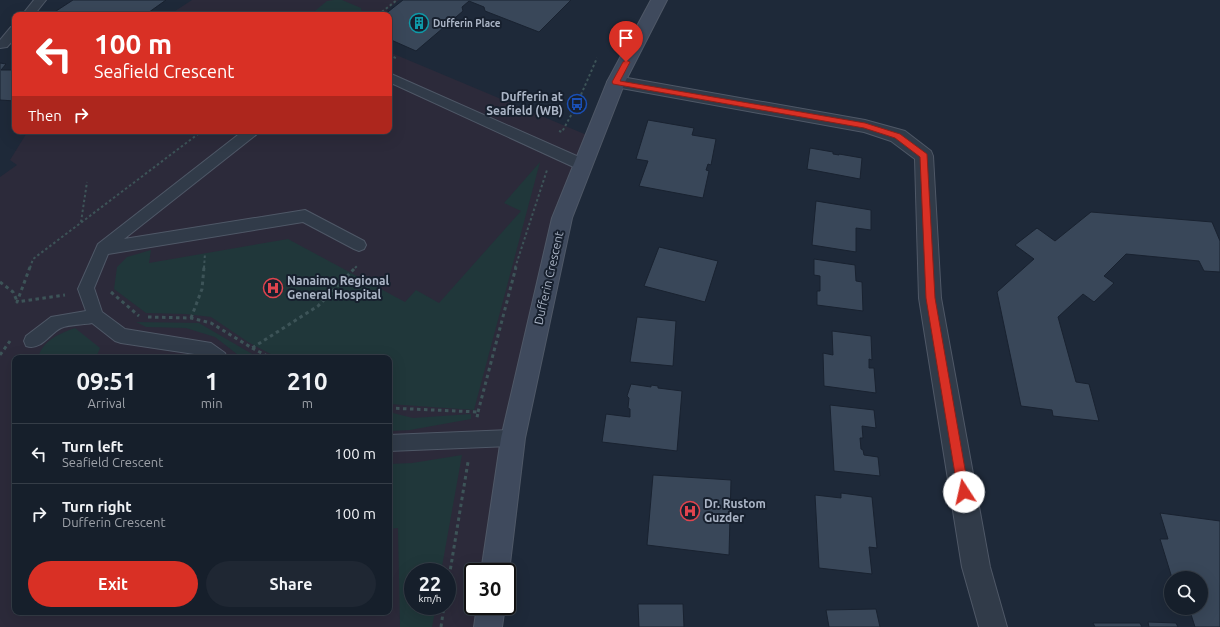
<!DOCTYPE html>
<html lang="en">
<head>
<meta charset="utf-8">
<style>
	body { margin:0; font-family:Ubuntu,sans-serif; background:#1f2733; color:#f1f3f6; height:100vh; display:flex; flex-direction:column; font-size:15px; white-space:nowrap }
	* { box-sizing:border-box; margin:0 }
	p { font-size:13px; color:#9ea2a9 }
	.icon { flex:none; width:22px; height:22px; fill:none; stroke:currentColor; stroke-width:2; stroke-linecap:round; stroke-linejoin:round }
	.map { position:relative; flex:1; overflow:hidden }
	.details { position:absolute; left:12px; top:355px; width:380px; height:260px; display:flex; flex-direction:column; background:#161f2b; border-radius:8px; box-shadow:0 4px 16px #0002,0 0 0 1px #353d47 }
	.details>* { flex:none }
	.guide { position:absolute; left:12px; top:12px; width:380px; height:122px; border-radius:8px; box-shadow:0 4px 16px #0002,0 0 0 1px #353d47; background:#d93025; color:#fff; overflow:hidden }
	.fabs { position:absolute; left:1164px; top:571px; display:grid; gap:8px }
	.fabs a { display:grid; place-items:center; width:44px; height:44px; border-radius:50%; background:#161f2b; box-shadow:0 4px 16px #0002,0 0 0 1px #353d47; font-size:20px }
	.speed { position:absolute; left:404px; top:563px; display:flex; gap:8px; font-size:20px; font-weight:700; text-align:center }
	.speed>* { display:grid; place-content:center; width:52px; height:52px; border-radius:50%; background:#161f2b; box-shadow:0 4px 16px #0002,0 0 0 1px #353d47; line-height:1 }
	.speed small { font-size:10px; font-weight:400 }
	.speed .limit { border:2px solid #111; border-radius:6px; background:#fff; color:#111 }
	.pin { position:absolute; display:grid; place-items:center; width:34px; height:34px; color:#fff; margin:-41px -17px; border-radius:50% 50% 50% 0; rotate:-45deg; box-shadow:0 0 4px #0007 }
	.pin .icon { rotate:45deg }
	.me { position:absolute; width:44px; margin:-22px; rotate:350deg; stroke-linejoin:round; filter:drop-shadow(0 0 3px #0008) }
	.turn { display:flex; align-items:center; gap:14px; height:84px; padding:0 16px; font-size:18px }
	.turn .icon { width:52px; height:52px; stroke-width:2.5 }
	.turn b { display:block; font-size:28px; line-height:34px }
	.then { display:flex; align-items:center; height:38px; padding:0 16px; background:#0003; gap:8px; font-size:15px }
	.eta { display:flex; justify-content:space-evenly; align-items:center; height:68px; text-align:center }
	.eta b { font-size:24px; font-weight:700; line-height:28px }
	.cta { display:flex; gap:8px; margin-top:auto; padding:8px 16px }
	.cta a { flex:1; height:46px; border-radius:24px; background:#d93025; color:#fff; font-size:16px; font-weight:700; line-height:46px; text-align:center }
	.cta a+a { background:#1f2733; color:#f1f3f6 }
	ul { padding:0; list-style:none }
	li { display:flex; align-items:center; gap:12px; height:60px; padding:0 16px; border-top:1px solid #353d47 }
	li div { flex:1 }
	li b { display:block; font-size:15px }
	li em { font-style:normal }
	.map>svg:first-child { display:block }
</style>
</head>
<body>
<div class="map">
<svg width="1220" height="627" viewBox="0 0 1220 627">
	<rect width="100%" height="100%" fill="#1e2939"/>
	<g fill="#2c2a3a" fill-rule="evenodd">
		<polygon points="192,0 399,0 381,15 169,15"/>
		<path d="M389,52l205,86 -32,80 -67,354h-22v34h18l-3,21h-488v-450l17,-12 -7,-5 18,-29h361zM15,358h374v254h-374zM413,572h34v34h-34z"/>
	</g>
	<g fill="#20373a">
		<polygon points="334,0 342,0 361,8 362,13 359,15 310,15 327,1"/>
		<polygon points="540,162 474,410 389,404 389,358 278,358 248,342 211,317 186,314 146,313 114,289 117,267 127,257 151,250 149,263 288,239 405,302 416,290 439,303 521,211 504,203"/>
		<polygon points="136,322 199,323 259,358 242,358 215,337 186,328 146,327"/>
		<path d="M75,328l25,20 -4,10h-58c4,-17 22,-25 37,-30z"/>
		<polygon points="389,412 413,418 471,414 471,419 410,430 389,431"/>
		<polygon points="462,455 441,572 413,572 413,606 436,606 432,627 400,627 398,528 389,529 389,464 412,463"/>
	</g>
	<g fill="#394759" stroke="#192230">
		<polygon points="73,0 166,0 145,15 138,14 136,15 50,15"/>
		<polygon points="403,0 571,0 539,32 485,11 484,7 469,1 462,7 463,11 416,51 389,39 389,15 384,15"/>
		<polygon points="0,63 6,64 1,70 15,70 15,101 0,100"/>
		<polygon points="648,120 694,128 692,135 716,139 711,165 708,164 706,170 709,171 703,198 639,186 648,161 636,159"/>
		<polygon points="810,148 833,152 833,154 839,155 839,154 862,158 860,179 807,169"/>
		<polygon points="816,201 871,210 871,230 856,228 856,252 812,245"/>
		<polygon points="1091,212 1212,222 1220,241 1220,272 1204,271 1199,261 1126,254 1104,276 1114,283 1094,302 1083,294 1058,317 1076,382 1089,384 1099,421 1053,416 1052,410 1021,406 997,292 1034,259 1015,245 1037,228 1055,241"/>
		<polygon points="659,247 718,261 705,302 644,286"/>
		<polygon points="814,259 855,265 856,281 862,282 863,311 817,305 817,291 820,291 820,276 814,275"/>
		<polygon points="637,317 676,321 673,366 630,362"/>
		<polygon points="832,331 871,336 872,360 869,359 869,368 874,368 876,393 824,386 823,353 833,355"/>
		<polygon points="631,384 651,387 651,385 658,386 658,388 682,391 677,451 602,442 606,414 630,417 630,409 628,408 629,398 627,396"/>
		<polygon points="830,405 874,410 876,428 862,426 863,438 860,438 861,449 863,450 864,455 878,457 880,476 834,471"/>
		<polygon points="653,475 731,480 729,555 647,545"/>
		<polygon points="841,493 872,497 877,548 869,547 872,574 819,568 815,495 841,498"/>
		<polygon points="1160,513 1220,521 1220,627 1195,627 1189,608 1201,608 1201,578 1172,578 1160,539 1168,539"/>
		<polygon points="638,604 683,604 684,627 639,627"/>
		<polygon points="876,609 880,627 829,627 826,610"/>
		<polygon points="1148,622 1176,623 1178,627 1149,627"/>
		<polygon points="1093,623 1140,623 1142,627 1095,627"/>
	</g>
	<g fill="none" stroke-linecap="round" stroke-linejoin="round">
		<defs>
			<g id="lane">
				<polygon points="34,0 46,0 34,15 22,15"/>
				<polygon points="15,26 15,38 7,47 0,48 0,40 11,27"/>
				<polygon points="389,73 588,161 590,165 588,169 583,170 578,169 389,82"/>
				<path d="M243,131h16l-2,3 -133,105 181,-29 59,31 2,4 -2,4 -5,2 -5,-2 -51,-27 -195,32 -14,34 8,24 23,17 86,14 14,10 2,5h-21l-5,-3 -80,-12 -6,-2 -23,-18c-9,2 -22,1 -31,5 -12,6 -20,23 -35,18l-2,-5 2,-5 25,-19 35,-6 -8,-22 20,-45z"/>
				<polygon points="513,430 519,432 522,438 519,444 513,446 389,451 389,435"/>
			</g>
			<polygon id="street" points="616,76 865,120 905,131 931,151 933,156 941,298 990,567 1007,627 979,627 962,567 919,298 915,159 891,141 864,132 610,86 607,82 610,78"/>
			<g id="secondary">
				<polygon points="651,0 667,0 625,82 572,218 525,438 509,572 507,576 507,572 481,572 501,438 552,218 607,82"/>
				<polygon points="477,606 505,606 502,627 474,627"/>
			</g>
		</defs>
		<use href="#lane" stroke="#4f5867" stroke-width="2"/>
		<use href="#street" stroke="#4f5867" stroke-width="2"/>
		<use href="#secondary" stroke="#4f5867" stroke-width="2"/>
		<g stroke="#3d5458" stroke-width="2" stroke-dasharray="2.5 2.5" stroke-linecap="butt">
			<polyline points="378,15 397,0"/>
			<polyline points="389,55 398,59"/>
			<polyline points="559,131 562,132 577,104 597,58"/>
			<polyline points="81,222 87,182"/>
			<polyline points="30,268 33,259 202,131"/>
			<polyline points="204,268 205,253"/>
			<polyline points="355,268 358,265"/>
			<polyline points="515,268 547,170"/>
		</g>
		<g stroke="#3d5458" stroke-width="3" stroke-dasharray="3.5 3.5" stroke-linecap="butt">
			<polyline points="30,267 17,302 65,295"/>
			<polyline points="0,282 13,292 17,301"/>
			<polyline points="111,292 139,316"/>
			<polyline points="148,317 191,318 211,323 252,348 318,306 356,267"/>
			<polyline points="191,318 202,289 204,267"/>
			<polyline points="252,348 271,358"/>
			<polyline points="0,355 10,341"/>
			<polyline points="389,408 478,412 477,418"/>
			<polyline points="478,412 516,267"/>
			<polyline points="447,590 468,462"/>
			<polyline points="441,627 444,606"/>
		</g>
		<use href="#lane" fill="#313b49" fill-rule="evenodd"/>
		<use href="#street" fill="#313b49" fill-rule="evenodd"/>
		<use href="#secondary" fill="#3f4a5d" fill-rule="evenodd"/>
	</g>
	<polygon fill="#d93025" stroke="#8d1f18" points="626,60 630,62 620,81 865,123 900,134 927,154 935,298 969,492 967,496 964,497 960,496 958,492 926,298 920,157 895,138 864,128 613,84 612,82 623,62"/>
	<defs>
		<symbol id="building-ring" viewBox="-11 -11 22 22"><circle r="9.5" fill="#17202e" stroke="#0f9aa8" stroke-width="1.5"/><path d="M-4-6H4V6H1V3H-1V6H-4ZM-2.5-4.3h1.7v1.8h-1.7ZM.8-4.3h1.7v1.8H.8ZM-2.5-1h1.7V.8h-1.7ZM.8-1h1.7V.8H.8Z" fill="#0f9aa8"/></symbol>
		<symbol id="bus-ring" viewBox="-11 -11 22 22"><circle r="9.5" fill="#17202e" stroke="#1a4fb4" stroke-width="1.5"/><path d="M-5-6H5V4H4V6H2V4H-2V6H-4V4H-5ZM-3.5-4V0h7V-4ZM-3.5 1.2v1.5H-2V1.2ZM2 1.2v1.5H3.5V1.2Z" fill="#1a4fb4"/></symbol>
		<symbol id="hospital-ring" viewBox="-11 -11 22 22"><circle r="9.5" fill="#17202e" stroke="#e0444e" stroke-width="1.5"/><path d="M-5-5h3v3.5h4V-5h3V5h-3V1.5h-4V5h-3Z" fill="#e0444e"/></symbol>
	</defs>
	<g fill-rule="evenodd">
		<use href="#building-ring" x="408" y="12" width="22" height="22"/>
		<use href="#bus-ring" x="566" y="93" width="22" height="22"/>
		<use href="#hospital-ring" x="262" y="277" width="22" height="22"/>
		<use href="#hospital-ring" x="679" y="500" width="22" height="22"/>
	</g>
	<g text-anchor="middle" stroke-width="4" stroke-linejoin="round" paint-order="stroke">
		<g font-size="10" font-weight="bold" fill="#abb5c6" stroke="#17202e" text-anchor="start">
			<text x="433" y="27">Dufferin Place</text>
		</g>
		<g font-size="12" font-weight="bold" fill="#abb5c6" stroke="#17202e" text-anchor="start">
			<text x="563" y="101" text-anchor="end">Dufferin at<tspan x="563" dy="14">Seafield (WB)</tspan></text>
			<text x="287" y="285">Nanaimo Regional<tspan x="287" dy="14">General Hospital</tspan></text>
			<text x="704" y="508">Dr. Rustom<tspan x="704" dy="14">Guzder</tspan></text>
		</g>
		<g font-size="12" fill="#abb5c6" stroke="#17202e">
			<text transform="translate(549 278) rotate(-77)" y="4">Dufferin Crescent</text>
		</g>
	</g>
</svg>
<div class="fabs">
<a><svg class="icon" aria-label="search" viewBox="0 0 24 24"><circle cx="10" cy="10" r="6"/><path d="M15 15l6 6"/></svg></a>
</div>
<div class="speed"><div>22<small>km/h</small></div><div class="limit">30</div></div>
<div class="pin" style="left:626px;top:62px;background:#d93025"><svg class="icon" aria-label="arrive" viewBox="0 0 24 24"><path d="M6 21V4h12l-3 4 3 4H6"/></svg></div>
<svg class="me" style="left:964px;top:492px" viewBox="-20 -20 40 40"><circle r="19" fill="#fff"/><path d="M0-13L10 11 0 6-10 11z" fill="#d93025"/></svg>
<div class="guide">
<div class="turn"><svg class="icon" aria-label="left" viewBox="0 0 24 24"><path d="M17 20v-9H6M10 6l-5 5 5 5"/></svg><div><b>100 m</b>Seafield Crescent</div></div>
<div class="then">Then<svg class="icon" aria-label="right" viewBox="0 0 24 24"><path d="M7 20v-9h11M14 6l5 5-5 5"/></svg></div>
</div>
<section class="details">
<div class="eta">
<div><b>09:51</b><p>Arrival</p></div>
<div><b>1</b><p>min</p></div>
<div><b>210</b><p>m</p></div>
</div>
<ul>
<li><svg class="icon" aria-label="left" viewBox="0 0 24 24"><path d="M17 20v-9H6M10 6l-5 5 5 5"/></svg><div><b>Turn left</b><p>Seafield Crescent</p></div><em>100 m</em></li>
<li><svg class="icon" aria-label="right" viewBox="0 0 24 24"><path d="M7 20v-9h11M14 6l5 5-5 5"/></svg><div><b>Turn right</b><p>Dufferin Crescent</p></div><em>100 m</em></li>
</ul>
<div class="cta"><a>Exit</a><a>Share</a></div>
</section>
</div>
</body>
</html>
